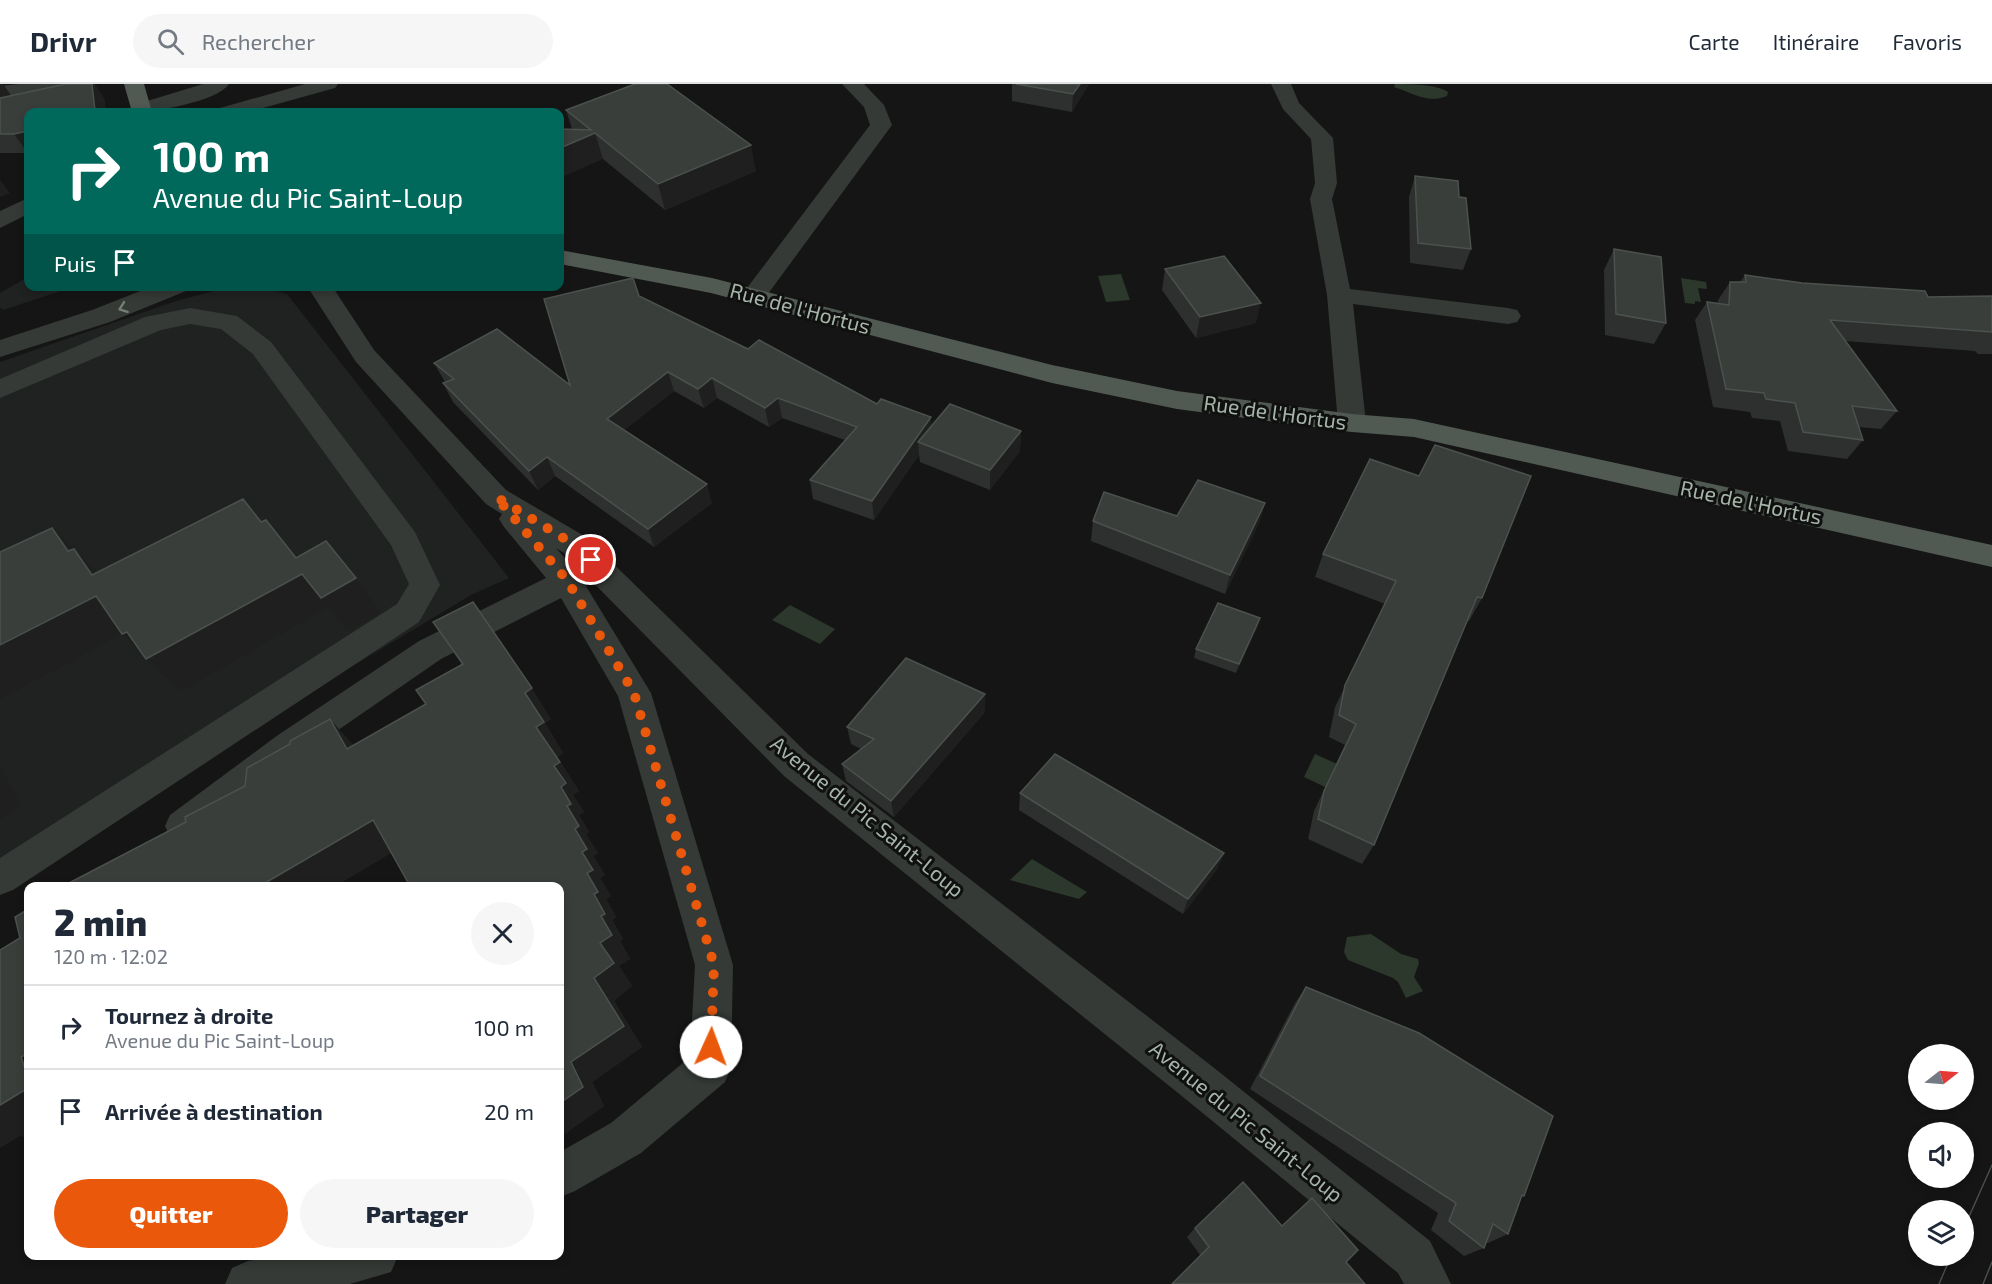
<!DOCTYPE html>
<html lang="fr">
<head>
<meta charset="utf-8">
<style>
	body { margin:0; font-family:"Exo 2",sans-serif; background:#f6f6f7; color:#1f2937; height:100vh; display:flex; flex-direction:column; font-size:22px; white-space:nowrap }
	* { box-sizing:border-box; margin:0 }
	p { font-size:20px; color:#747a83 }
	.icon { flex:none; width:33px; height:33px; fill:none; stroke:currentColor; stroke-width:2; stroke-linecap:round; stroke-linejoin:round }
	.map { position:relative; flex:1; overflow:hidden }
	.side { position:absolute; left:24px; top:798px; width:540px; height:378px; display:flex; flex-direction:column; background:#fff; border-radius:12px; box-shadow:0 3px 9px #0003 }
	.side>* { flex:none }
	.guide { position:absolute; left:24px; top:24px; width:540px; height:183px; border-radius:12px; box-shadow:0 3px 9px #0003; background:#00695c; color:#fff; overflow:hidden }
	.needle { width:39px; rotate:73deg }
	.fabs { position:absolute; left:1908px; top:960px; display:grid; gap:12px }
	.fabs a { display:grid; place-items:center; width:66px; height:66px; border-radius:50%; background:#fff; box-shadow:0 3px 9px #0003; font-size:30px }
	.pin { position:absolute; display:grid; place-items:center; width:51px; height:51px; color:#fff; margin:-26px; border:3px solid #fff; border-radius:50%; box-shadow:0 2px 6px #0007 }
	.me { position:absolute; width:66px; margin:-33px; rotate:2deg; stroke-linejoin:round; filter:drop-shadow(0 0 4px #0008) }
	.turn { display:flex; align-items:center; gap:21px; height:126px; padding:0 30px; font-size:27px }
	.turn .icon { width:78px; height:78px; stroke-width:2.5 }
	.turn b { display:block; font-size:42px; line-height:51px }
	.then { display:flex; align-items:center; height:57px; padding:0 30px; background:#0003; gap:12px; font-size:22px }
	.round { display:grid; place-items:center; flex:none; width:63px; height:63px; border-radius:32px; background:#f6f6f7 }
	.head { display:flex; align-items:center; justify-content:space-between; height:102px; padding:0 30px }
	h1 { font-size:36px; font-weight:800; line-height:45px }
	.button { display:flex; gap:12px; margin-top:auto; padding:12px 30px }
	.button a { flex:1; height:69px; border-radius:36px; background:#ea580c; color:#fff; font-size:24px; font-weight:800; line-height:69px; text-align:center }
	.button a+a { background:#f6f6f7; color:#1f2937 }
	ul { padding:0; list-style:none }
	li { display:flex; align-items:center; gap:18px; height:84px; padding:0 30px; border-top:2px solid #e0e1e3 }
	li div { flex:1 }
	li b { display:block; font-size:22px }
	li em { font-style:normal }
	header { display:flex; align-items:center; gap:36px; box-sizing:border-box; height:84px; padding:0 30px; background:#fff; border-bottom:2px solid #e0e1e3 }
	header strong { font-size:28px }
	nav { display:flex; gap:33px; margin-inline-start:auto; font-size:21px }
	.search { width:420px; height:54px; background:#f6f6f7; display:flex; align-items:center; gap:15px; box-sizing:border-box; padding:0 21px; border-radius:33px; color:#747a83; font-size:22px }
	.map>svg:first-child { display:block }
</style>
</head>
<body>
<header>
<strong>Drivr</strong>
<div class="search"><svg class="icon" aria-label="search" viewBox="0 0 24 24"><circle cx="10" cy="10" r="6"/><path d="M15 15l6 6"/></svg>Rechercher</div>
<nav><a>Carte</a><a>Itinéraire</a><a>Favoris</a></nav>
</header>
<div class="map">
<svg width="1992" height="1200" viewBox="0 0 1992 1200">
	<rect width="100%" height="100%" fill="#141514"/>
	<g fill="#202221">
		<polygon points="28,193 28,202 73,203 3,226 0,223 0,209"/>
		<polygon points="230,203 260,203 287,210 509,494 471,511 348,585 0,809 0,278 179,216"/>
	</g>
	<g fill="#2c382b">
		<path d="M1395,0c15,0 41,0 53,8l-1,4c-20,8 -34,-3 -53,-9z"/>
		<polygon points="1121,190 1130,216 1106,218 1098,192"/>
		<polygon points="1681,194 1706,198 1707,205 1698,204 1701,218 1695,217 1695,220 1685,219"/>
		<polygon points="790,521 835,545 820,560 772,536"/>
		<polygon points="1315,670 1377,698 1367,723 1304,693"/>
		<polygon points="1032,775 1087,808 1079,815 1010,796"/>
		<polygon points="1371,850 1401,870 1418,875 1419,879 1414,893 1423,907 1406,914 1398,898 1393,894 1348,876 1344,868 1347,853"/>
	</g>
	<g fill="none" stroke-linecap="round" stroke-linejoin="round">
		<g fill="#353a36" fill-rule="evenodd">
			<polygon points="19,0 60,0 62,3 59,7 52,9 0,14 0,2"/>
			<path d="M203,0h26c-12,18 -75,28 -96,28l-2,-3 3,-4z"/>
			<polygon points="305,0 338,0 335,4 249,28 217,28 220,24"/>
			<polygon points="842,0 864,0 884,21 892,41 762,218 753,221 744,218 741,213 744,208 870,41 864,23"/>
			<polygon points="1271,0 1291,0 1299,19 1333,54 1337,99 1332,115 1350,205 1508,224 1517,226 1521,232 1517,238 1508,240 1353,220 1366,339 1362,346 1352,348 1342,346 1338,339 1327,211 1310,115 1315,99 1311,55 1283,25"/>
			<polygon points="28,114 28,130 0,144 0,127"/>
			<polygon points="153,202 189,202 186,207 110,238 0,273 0,256 92,226"/>
			<polygon points="307,202 332,202 374,266 506,406 586,453 808,670 1213,983 1430,1157 1451,1200 1404,1200 1398,1189 1183,1013 784,692 564,469 556,464 578,489 651,609 733,881 731,983 725,998 641,1069 575,1107 560,1113 560,1068 611,1039 690,973 695,881 618,612 561,514 441,575 302,671 196,753 183,758 170,753 165,742 170,731 278,651 419,557 546,494 504,443 499,435 502,430 486,420 356,278"/>
			<polygon points="190,224 237,232 271,258 415,448 440,501 419,538 13,806 0,811 0,774 397,520 409,500 391,461 253,270 221,245 190,240 161,246 0,314 0,295 145,233"/>
			<polygon points="274,1172 398,1172 391,1188 350,1200 225,1200 232,1184 248,1177"/>
		</g>
		<g fill="#515953" fill-rule="evenodd">
			<polygon points="124,0 144,0 152,28 132,28"/>
			<polygon points="560,166 712,194 1052,281 1177,307 1352,330 1414,335 1992,461 1992,483 1414,353 1352,348 1177,325 1052,299 711,209 560,180"/>
		</g>
		<g stroke="#484f4a" stroke-width="1.5">
			<polyline points="1964,1144 1992,1081"/>
			<polyline points="1939,1200 1951,1172"/>
			<polyline points="1983,1200 1992,1178"/>
		</g>
	</g>
	<g fill="#2d302e">
		<polygon points="0,0 11,11 104,14 106,28 28,28 28,69 0,69"/>
		<polygon points="1012,0 1089,0 1072,28 1012,17"/>
		<polygon points="566,26 756,87 665,126 603,75 572,45"/>
		<polygon points="1415,92 1459,113 1471,165 1463,186 1410,179 1409,113"/>
		<polygon points="1614,165 1666,239 1654,260 1605,251 1604,186"/>
		<polygon points="1165,185 1256,239 1196,254 1162,206"/>
		<polygon points="1745,191 1802,199 1928,213 1992,212 1992,270 1978,270 1975,267 1845,257 1897,327 1881,345 1858,343 1863,356 1847,375 1788,367 1780,337 1752,334 1750,328 1713,323 1695,236 1707,218 1718,219 1718,216 1730,198 1740,198"/>
		<polygon points="639,212 748,265 877,320 932,342 1021,347 1020,367 990,406 920,378 919,371 874,436 813,415 810,396 845,356 782,334 769,343 717,314 704,324 674,307 624,346 712,419 654,463 555,392 538,406 453,318 443,299 445,298 434,279 570,301"/>
		<polygon points="1265,419 1259,439 1225,510 1091,457 1093,437 1177,432"/>
		<polygon points="1323,470 1482,514 1469,537 1467,537 1374,761 1362,780 1308,755 1314,727 1345,661 1329,653 1335,623 1385,520 1315,493"/>
		<polygon points="1260,534 1257,544 1236,589 1194,574 1196,565"/>
		<polygon points="433,538 551,635 545,639 563,669 557,673 579,707 573,711 584,728 579,731 589,748 586,750 598,769 593,772 605,791 600,794 611,812 606,815 616,833 612,836 623,855 620,857 630,875 619,882 632,902 614,917 642,963 592,998 604,1022 560,1053 560,802 354,661 426,620 462,581"/>
		<polygon points="985,610 985,628 894,733 846,697 842,680 861,665 851,660 847,643"/>
		<polygon points="1020,709 1218,784 1183,830 1019,726"/>
		<polygon points="1306,903 1524,1112 1521,1113 1508,1150 1488,1159 1486,1158 1484,1164 1464,1172 1431,1146 1438,1129 1250,1005 1295,919"/>
		<polygon points="1312,1114 1358,1166 1200,1171 1187,1153 1195,1144 1282,1141"/>
	</g>
	<g fill="#1e1f1e">
		<polygon points="0,0 3,0 15,17 0,28"/>
		<polygon points="92,0 95,0 104,14 106,28 93,28"/>
		<polygon points="1080,0 1089,0 1072,28 1073,10"/>
		<polygon points="28,47 28,69 14,50"/>
		<polygon points="595,49 603,75 560,94 560,64"/>
		<polygon points="751,61 756,87 665,126 658,100"/>
		<polygon points="0,96 10,109 0,113"/>
		<polygon points="1261,219 1256,239 1196,254 1200,233"/>
		<polygon points="668,288 674,307 614,354 607,335"/>
		<polygon points="712,294 717,314 704,324 698,305"/>
		<polygon points="778,314 782,334 769,343 765,324"/>
		<polygon points="931,333 933,352 918,358 919,371 874,436 872,417"/>
		<polygon points="1021,347 1020,367 990,406 990,386"/>
		<polygon points="547,373 555,392 538,406 529,387"/>
		<polygon points="707,400 712,419 654,463 648,445"/>
		<polygon points="1265,419 1259,439 1225,510 1230,491"/>
		<polygon points="52,444 74,465 108,499 92,491 68,467"/>
		<polygon points="302,490 328,523 181,607 146,575 148,574 122,550"/>
		<polygon points="356,494 381,528 348,547 321,514"/>
		<polygon points="96,512 131,545 0,615 0,561"/>
		<polygon points="1260,534 1257,544 1236,589 1239,580"/>
		<polygon points="532,604 551,635 545,639 563,669 556,673 536,643 525,609"/>
		<polygon points="985,610 985,628 894,733 891,717"/>
		<polygon points="330,635 357,665 347,665"/>
		<polygon points="560,678 579,707 573,711 584,728 579,731 589,748 586,750 598,769 593,772 605,791 600,794 611,812 606,815 616,833 612,836 623,855 620,857 630,875 619,882 632,902 614,917 642,963 592,998 604,1022 560,1053 560,1019 594,894 600,859 601,832 587,789 575,745 554,682"/>
		<polygon points="0,681 22,723 0,735"/>
		<polygon points="373,736 400,764 336,802 260,802"/>
		<polygon points="1224,769 1218,784 1183,830 1188,815"/>
		<polygon points="28,969 28,993 21,973"/>
		<polygon points="28,1004 28,1053 27,1054 20,1052 0,1064 0,1021"/>
	</g>
	<g fill="#3a3e3b" stroke="#4b514d" stroke-width="1.5">
		<polygon points="66,0 92,0 95,27 93,28 28,28 28,47 14,50 0,50 0,14"/>
		<polygon points="635,0 667,0 751,61 658,100 595,49 560,64 560,45 591,46 566,26"/>
		<polygon points="1016,0 1080,0 1073,10"/>
		<polygon points="1415,92 1458,97 1459,113 1466,114 1471,165 1418,159"/>
		<polygon points="1614,165 1661,173 1666,239 1616,230"/>
		<polygon points="1224,172 1261,219 1200,233 1165,185"/>
		<polygon points="1745,191 1802,199 1925,207 1928,213 1992,212 1992,248 1830,236 1897,327 1852,322 1863,356 1803,348 1795,319 1766,315 1764,309 1726,305 1707,218 1729,221 1730,198 1746,198"/>
		<polygon points="633,194 639,212 748,265 759,256 877,320 881,315 931,333 872,417 810,396 857,343 778,314 765,324 712,294 698,305 668,288 607,335 707,400 648,445 547,373 529,387 443,299 454,295 434,279 497,245 570,301 544,215"/>
		<polygon points="950,320 1021,347 990,386 918,358"/>
		<polygon points="1435,361 1531,392 1482,514 1477,513 1374,761 1318,735 1324,707 1356,640 1339,631 1345,601 1396,497 1323,470 1370,375 1419,392"/>
		<polygon points="1198,396 1265,419 1230,491 1093,437 1104,408 1177,432"/>
		<polygon points="243,415 261,438 266,436 296,474 326,457 356,494 321,514 302,490 146,575 127,548 122,550 96,512 0,561 0,468 52,444 68,467 74,465 92,491"/>
		<polygon points="473,518 532,604 525,609 544,638 536,643 560,678 554,682 566,699 561,703 571,720 567,722 579,742 575,745 587,765 582,768 593,786 587,789 598,808 594,810 605,830 601,832 612,851 600,859 614,879 594,894 624,942 571,978 583,1003 560,1019 560,802 410,802 373,736 260,802 69,802 69,799 186,738 185,733 245,702 247,684 290,660 290,657 330,635 347,665 426,620 416,606 463,580 433,538"/>
		<polygon points="1218,519 1260,534 1239,580 1196,565"/>
		<polygon points="906,574 985,610 891,717 842,680 874,655 847,643"/>
		<polygon points="1055,670 1224,769 1188,815 1020,709"/>
		<polygon points="28,825 28,969 21,973 28,993 28,1004 0,1021 0,866 20,854 15,833"/>
		<polygon points="1306,903 1419,949 1553,1032 1524,1112 1522,1111 1508,1150 1493,1140 1484,1164 1449,1137 1456,1119 1260,992"/>
		<polygon points="1243,1098 1282,1142 1312,1114 1358,1166 1346,1178 1365,1200 1172,1200 1209,1163 1195,1144"/>
	</g>
	<defs><path id="oneway-chevron" d="M-2-3.5L2.5 0L-2 3.5" fill="none" stroke-width="1.6" stroke-linecap="round" stroke-linejoin="round" transform="scale(1.5)"/></defs>
	<use stroke="#737e75" href="#oneway-chevron" transform="translate(123 224) rotate(160)"/>
	<g fill="none" stroke-linecap="round" stroke-linejoin="round">
		<polyline stroke="#ea580c" stroke-width="10" stroke-dasharray="0 18" points="591,476 575,461 496,413 567,496 634,609 714,881 711,963"/>
	</g>
	<g text-anchor="middle" stroke-width="6" stroke-linejoin="round" paint-order="stroke">
		<g font-size="21" fill="#a6b5a9" stroke="#0f100f">
			<text transform="translate(800 225) rotate(15)" y="7">Rue de l'Hortus</text>
			<text transform="translate(1275 329) rotate(8)" y="7">Rue de l'Hortus</text>
			<text transform="translate(1751 419) rotate(12)" y="7">Rue de l'Hortus</text>
			<text transform="translate(867 733) rotate(39)" y="7">Avenue du Pic Saint-Loup</text>
			<text transform="translate(1246 1038) rotate(39)" y="7">Avenue du Pic Saint-Loup</text>
		</g>
	</g>
</svg>
<div class="fabs">
<a><svg class="needle" viewBox="-14 -14 28 28"><path d="M0-13l5 13h-10z" fill="#e53935"/><path d="M0 13l5-13h-10z" fill="#747a83"/></svg></a>
<a><svg class="icon" aria-label="sound" viewBox="0 0 24 24"><path d="M4 9h4l5-4v14l-5-4H4zM17 9q2 3 0 6"/></svg></a>
<a><svg class="icon" aria-label="layers" viewBox="0 0 24 24"><path d="M12 4l9 5-9 5-9-5zM3 14l9 5 9-5"/></svg></a>
</div>
<div class="pin" style="left:591px;top:476px;background:#d93025"><svg class="icon" aria-label="arrive" viewBox="0 0 24 24"><path d="M6 21V4h12l-3 4 3 4H6"/></svg></div>
<svg class="me" style="left:711px;top:963px" viewBox="-20 -20 40 40"><circle r="19" fill="#fff"/><path d="M0-13L10 11 0 6-10 11z" fill="#ea580c"/></svg>
<div class="guide">
<div class="turn"><svg class="icon" aria-label="right" viewBox="0 0 24 24"><path d="M7 20v-9h11M14 6l5 5-5 5"/></svg><div><b>100 m</b>Avenue du Pic Saint-Loup</div></div>
<div class="then">Puis<svg class="icon" aria-label="arrive" viewBox="0 0 24 24"><path d="M6 21V4h12l-3 4 3 4H6"/></svg></div>
</div>
<section class="side">
<div class="head"><div><h1>2 min</h1><p>120 m · 12:02</p></div><a class="round"><svg class="icon" aria-label="close" viewBox="0 0 24 24"><path d="M6 6l12 12M18 6L6 18"/></svg></a></div>
<ul>
<li><svg class="icon" aria-label="right" viewBox="0 0 24 24"><path d="M7 20v-9h11M14 6l5 5-5 5"/></svg><div><b>Tournez à droite</b><p>Avenue du Pic Saint-Loup</p></div><em>100 m</em></li>
<li><svg class="icon" aria-label="arrive" viewBox="0 0 24 24"><path d="M6 21V4h12l-3 4 3 4H6"/></svg><div><b>Arrivée à destination</b></div><em>20 m</em></li>
</ul>
<div class="button"><a>Quitter</a><a>Partager</a></div>
</section>
</div>
</body>
</html>
